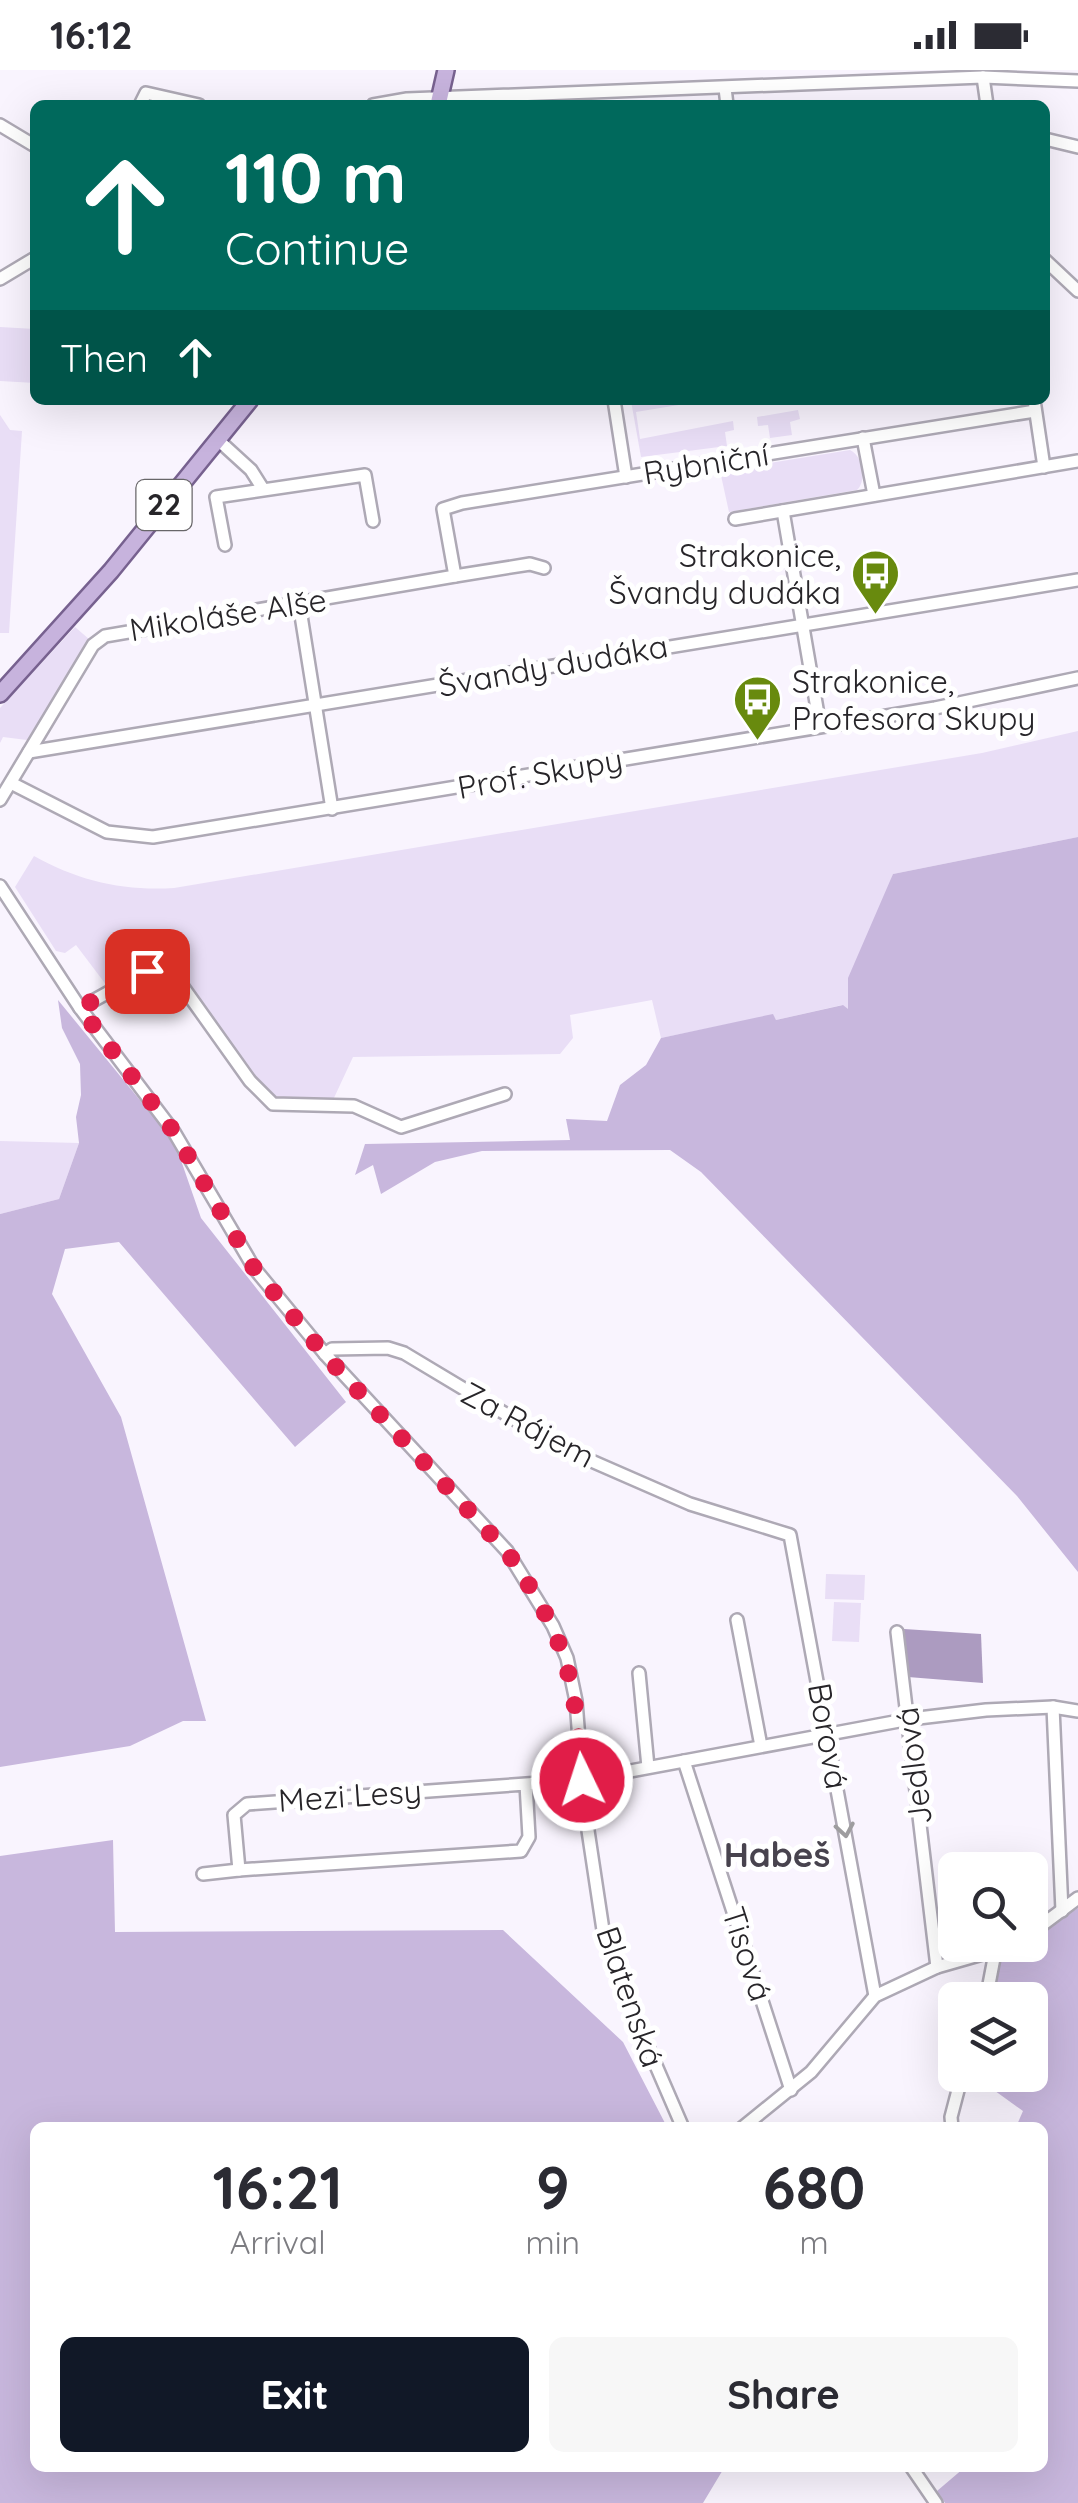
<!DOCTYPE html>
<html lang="en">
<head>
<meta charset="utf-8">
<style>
	body { margin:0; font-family:Quicksand,sans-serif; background:#f7f7f7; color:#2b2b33; height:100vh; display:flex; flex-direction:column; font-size:38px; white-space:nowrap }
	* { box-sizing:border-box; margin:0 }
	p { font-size:32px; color:#7c7c81 }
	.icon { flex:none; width:55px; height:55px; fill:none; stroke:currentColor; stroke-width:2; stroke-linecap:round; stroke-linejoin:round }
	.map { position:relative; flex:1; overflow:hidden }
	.details { position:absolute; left:30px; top:2052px; width:1018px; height:350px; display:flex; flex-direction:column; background:#fff; border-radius:15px; box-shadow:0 10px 40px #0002 }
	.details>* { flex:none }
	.top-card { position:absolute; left:30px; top:30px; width:1020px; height:305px; border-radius:15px; box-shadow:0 10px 40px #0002; background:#00695c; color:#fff; overflow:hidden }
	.fabs { position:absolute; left:938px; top:1782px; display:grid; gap:20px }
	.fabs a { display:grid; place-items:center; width:110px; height:110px; border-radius:15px; background:#fff; box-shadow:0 10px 40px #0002; font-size:50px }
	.pin { position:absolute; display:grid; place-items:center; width:85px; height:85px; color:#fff; margin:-42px; border-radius:20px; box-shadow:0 5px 15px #0006 }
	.me { position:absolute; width:110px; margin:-55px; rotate:356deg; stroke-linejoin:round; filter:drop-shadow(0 0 8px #0008) }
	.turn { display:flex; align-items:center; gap:35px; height:210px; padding:0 30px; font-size:45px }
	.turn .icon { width:130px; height:130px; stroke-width:2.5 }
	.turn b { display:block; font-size:70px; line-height:85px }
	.then { display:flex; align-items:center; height:95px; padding:0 30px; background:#0003; gap:20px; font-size:38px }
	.eta { display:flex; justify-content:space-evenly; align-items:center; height:170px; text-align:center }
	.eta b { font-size:60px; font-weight:700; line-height:70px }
	.button { display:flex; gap:20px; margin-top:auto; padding:20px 30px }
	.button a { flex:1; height:115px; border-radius:15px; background:#111827; color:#fff; font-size:40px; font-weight:700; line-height:115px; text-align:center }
	.button a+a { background:#f7f7f7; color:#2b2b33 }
	.status { display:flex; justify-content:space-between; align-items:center; height:70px; padding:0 50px; background:#fff; direction:ltr }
	.status svg { height:28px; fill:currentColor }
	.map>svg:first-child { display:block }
</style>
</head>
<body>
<div class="status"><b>16:12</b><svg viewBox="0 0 49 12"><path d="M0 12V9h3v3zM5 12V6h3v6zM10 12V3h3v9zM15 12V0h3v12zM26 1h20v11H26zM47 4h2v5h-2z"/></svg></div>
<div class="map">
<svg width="1078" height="2433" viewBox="0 0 1078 2433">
	<rect width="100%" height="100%" fill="#f9f4fe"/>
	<g fill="#e9def6">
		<polygon points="0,257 35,259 35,313 0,311"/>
		<polygon points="709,330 636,342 640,369 733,351 734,360 725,362 727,376 641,387 631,331"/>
		<polygon points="798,340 800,349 790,352 792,365 770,368 768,355 758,356 757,347"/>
		<polygon points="0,345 10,360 22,361 9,563 0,563"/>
		<path d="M850,380c13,6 17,30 7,40l-128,22 -9,-41z"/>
		<polygon points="75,557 90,570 27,670 3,667 0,673 0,638"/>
		<path d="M1078,661v106l-185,37 -45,136 -6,-5 -66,15 -3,-5 -112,23 -9,-38 -82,15 3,23 -13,16 -207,3 -20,43 -59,6 -95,-128 -25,-12 -55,27 8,-7 -31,-41 -11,8 -9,-2 -41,-64 19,-31c45,25 88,35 140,32l808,-135z"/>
		<polygon points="0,1071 79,1073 59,1129 0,1144"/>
		<polygon points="826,1504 865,1505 864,1530 825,1529"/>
		<polygon points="834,1532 861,1533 859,1572 832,1571"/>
	</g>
	<g fill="#c8b7dd">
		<polygon points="1078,767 1078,1502 1017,1426 701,1102 670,1080 482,1081 435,1092 381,1124 373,1095 355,1105 365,1074 570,1070 566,1049 607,1051 620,1015 646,995 661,968 773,944 776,950 843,935 848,939 848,908 893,804"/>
		<polygon points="58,930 175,1073 201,1148 346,1332 295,1377 119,1172 65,1179 52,1224 121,1347 206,1651 183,1651 130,1676 0,1697 0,1144 59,1129 79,1073 76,1047 81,1025 80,994 62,958"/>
		<polygon points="113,1770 115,1862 503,1860 623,1972 667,2057 35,2058 35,2398 724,2398 703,2433 0,2433 0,1786"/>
		<polygon points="1078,1838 1078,2433 945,2433 937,2421 964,2398 1042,2398 1042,2058 1016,2057 1023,2041 973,2005 1030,2005 1030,1930 985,1930 999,1885 1016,1875 1030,1875 1030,1867"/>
	</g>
	<polygon fill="#ac9bc0" points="904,1559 981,1564 983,1613 908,1607"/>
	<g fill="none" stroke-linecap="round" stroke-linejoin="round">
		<defs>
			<g id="minor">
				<polyline points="983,7 987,35"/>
				<polyline points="725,18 727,35"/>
				<polyline points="140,35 146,23 199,35"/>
				<polyline points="373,35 407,29 983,7 1078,11"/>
				<polyline points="0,55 35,76"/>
				<polyline points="1045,69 1078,77"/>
				<polyline points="1045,190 1078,221"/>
				<polyline points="0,209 35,188"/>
				<polyline points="614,330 626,407"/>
				<polyline points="1034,330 1044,397"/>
				<polyline points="863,368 874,425"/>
				<polyline points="217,369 251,400 263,419"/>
				<polyline points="783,441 820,656"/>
				<polyline points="735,449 1078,391"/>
				<polyline points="225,475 216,427 365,405 373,451"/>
				<polyline points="455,506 443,439 462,433 1035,341"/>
				<polyline points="299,533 332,739"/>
				<polyline points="29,682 1078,510"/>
				<polyline points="11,713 107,762 153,767 935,638 1078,608"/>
				<polyline points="0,730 93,575 105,566 455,506 530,494 544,498"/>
				<polyline points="0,816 80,938 174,1062 254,1198 325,1284 507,1481 553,1556 567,1588 576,1631 584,1734 603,1860 619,1910 683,2058"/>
				<polyline points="80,938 147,901 173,903 250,1011 273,1034 354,1036 401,1057 505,1024"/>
				<polyline points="325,1284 332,1279 388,1278 404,1283 564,1379 690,1434 790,1465 875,1926"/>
				<polyline points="737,1550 761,1676"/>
				<polyline points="897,1562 937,1897"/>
				<polyline points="639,1603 648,1697"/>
				<polyline points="1053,1637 1062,1841"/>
				<polyline points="684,1691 791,2020"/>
				<polyline points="526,1714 529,1767 521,1781 239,1800 234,1745 247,1734 582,1710 910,1649 986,1640 1053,1637 1078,1641"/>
				<polyline points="203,1804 239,1800"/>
				<polyline points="1030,1864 1078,1828"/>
				<polyline points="986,1930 995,1883"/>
				<polyline points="742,2058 811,2002 875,1926 937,1897 1014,1875"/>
				<polyline points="952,2058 951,2047 962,2005"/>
				<polyline points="912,2398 936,2433"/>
			</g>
			<g id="major">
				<polyline points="438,35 446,0"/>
				<polyline points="0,624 111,501 250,330"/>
			</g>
		</defs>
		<use href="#minor" stroke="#aea9b5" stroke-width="16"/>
		<use href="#major" stroke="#77618f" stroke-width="20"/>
		<use href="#minor" stroke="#fff" stroke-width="11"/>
		<use href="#major" stroke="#c7b3dd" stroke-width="15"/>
	</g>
	<defs><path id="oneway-chevron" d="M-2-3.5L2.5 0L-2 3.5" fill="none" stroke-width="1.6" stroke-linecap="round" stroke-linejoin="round" transform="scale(2.5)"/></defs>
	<use stroke="#9e9d9f" href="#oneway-chevron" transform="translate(845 1760) rotate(80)"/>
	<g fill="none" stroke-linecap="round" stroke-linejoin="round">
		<path stroke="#e11d48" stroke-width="18" stroke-dasharray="0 32.4" d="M147,901l-67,37 94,124 80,136 70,86 183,198c60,87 68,123 75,228"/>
	</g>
	<defs>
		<symbol id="bus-pin" viewBox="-11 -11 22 30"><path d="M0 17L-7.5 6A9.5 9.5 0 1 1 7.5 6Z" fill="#688a0e" stroke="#fff"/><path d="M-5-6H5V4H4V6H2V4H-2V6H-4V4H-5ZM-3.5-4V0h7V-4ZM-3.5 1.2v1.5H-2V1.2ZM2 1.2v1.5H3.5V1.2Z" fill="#fff"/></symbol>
	</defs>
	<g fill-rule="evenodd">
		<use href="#bus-pin" x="848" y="476" width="55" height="75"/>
		<use href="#bus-pin" x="730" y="602" width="55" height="75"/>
	</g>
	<g text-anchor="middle" stroke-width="10" stroke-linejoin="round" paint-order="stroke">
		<rect fill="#fff" stroke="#686669" stroke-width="2.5" x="136.5" y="410" width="55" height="50" rx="8"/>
		<g font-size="30" font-weight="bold" fill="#272529">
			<text x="164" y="445">22</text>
		</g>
		<g font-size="32" fill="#272529" stroke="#fff">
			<text transform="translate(706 394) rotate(-9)" y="11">Rybniční</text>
			<text transform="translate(228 545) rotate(-9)" y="11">Mikoláše Alše</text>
			<text transform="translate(553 596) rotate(-10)" y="11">Švandy dudáka</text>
			<text transform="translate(540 704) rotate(-10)" y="11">Prof. Skupy</text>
			<text transform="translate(528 1355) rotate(28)" y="11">Za Rájem</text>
			<text transform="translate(828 1666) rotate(80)" y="11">Borová</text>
			<text transform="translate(914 1696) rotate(-97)" y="11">Jedlová</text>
			<text transform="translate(350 1726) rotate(-4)" y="11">Mezi Lesy</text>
			<text transform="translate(747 1884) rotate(72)" y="11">Tisová</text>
			<text transform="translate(630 1927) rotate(71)" y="11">Blatenská</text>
		</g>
		<g font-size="32" fill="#272529" stroke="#fff" text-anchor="end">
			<text x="841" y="497">Strakonice,<tspan x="841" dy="37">Švandy dudáka</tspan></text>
			<text x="792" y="623" text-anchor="start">Strakonice,<tspan x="792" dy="37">Profesora Skupy</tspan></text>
		</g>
		<g font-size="35" font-weight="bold" fill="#48434e" stroke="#fff">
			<text x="777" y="1797">Habeš</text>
		</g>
	</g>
</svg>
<div class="fabs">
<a><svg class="icon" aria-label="search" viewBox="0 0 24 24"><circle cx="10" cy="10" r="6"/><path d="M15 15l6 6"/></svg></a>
<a><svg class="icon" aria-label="layers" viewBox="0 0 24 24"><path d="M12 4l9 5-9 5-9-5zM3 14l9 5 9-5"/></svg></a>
</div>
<div class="pin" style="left:147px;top:901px;background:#d93025"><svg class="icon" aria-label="arrive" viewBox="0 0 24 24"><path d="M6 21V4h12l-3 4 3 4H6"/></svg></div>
<svg class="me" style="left:582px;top:1710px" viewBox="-20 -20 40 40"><circle r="17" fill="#e11d48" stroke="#fff" stroke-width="3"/><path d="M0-11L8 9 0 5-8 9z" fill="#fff"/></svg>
<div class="top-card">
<div class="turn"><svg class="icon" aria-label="ahead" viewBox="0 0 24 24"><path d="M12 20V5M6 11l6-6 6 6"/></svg><div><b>110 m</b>Continue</div></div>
<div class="then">Then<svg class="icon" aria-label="ahead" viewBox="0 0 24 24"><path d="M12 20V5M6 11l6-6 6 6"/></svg></div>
</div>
<section class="details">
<div class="eta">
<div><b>16:21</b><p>Arrival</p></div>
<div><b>9</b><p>min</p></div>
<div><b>680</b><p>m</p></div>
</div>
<div class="button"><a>Exit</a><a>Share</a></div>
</section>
</div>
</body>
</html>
